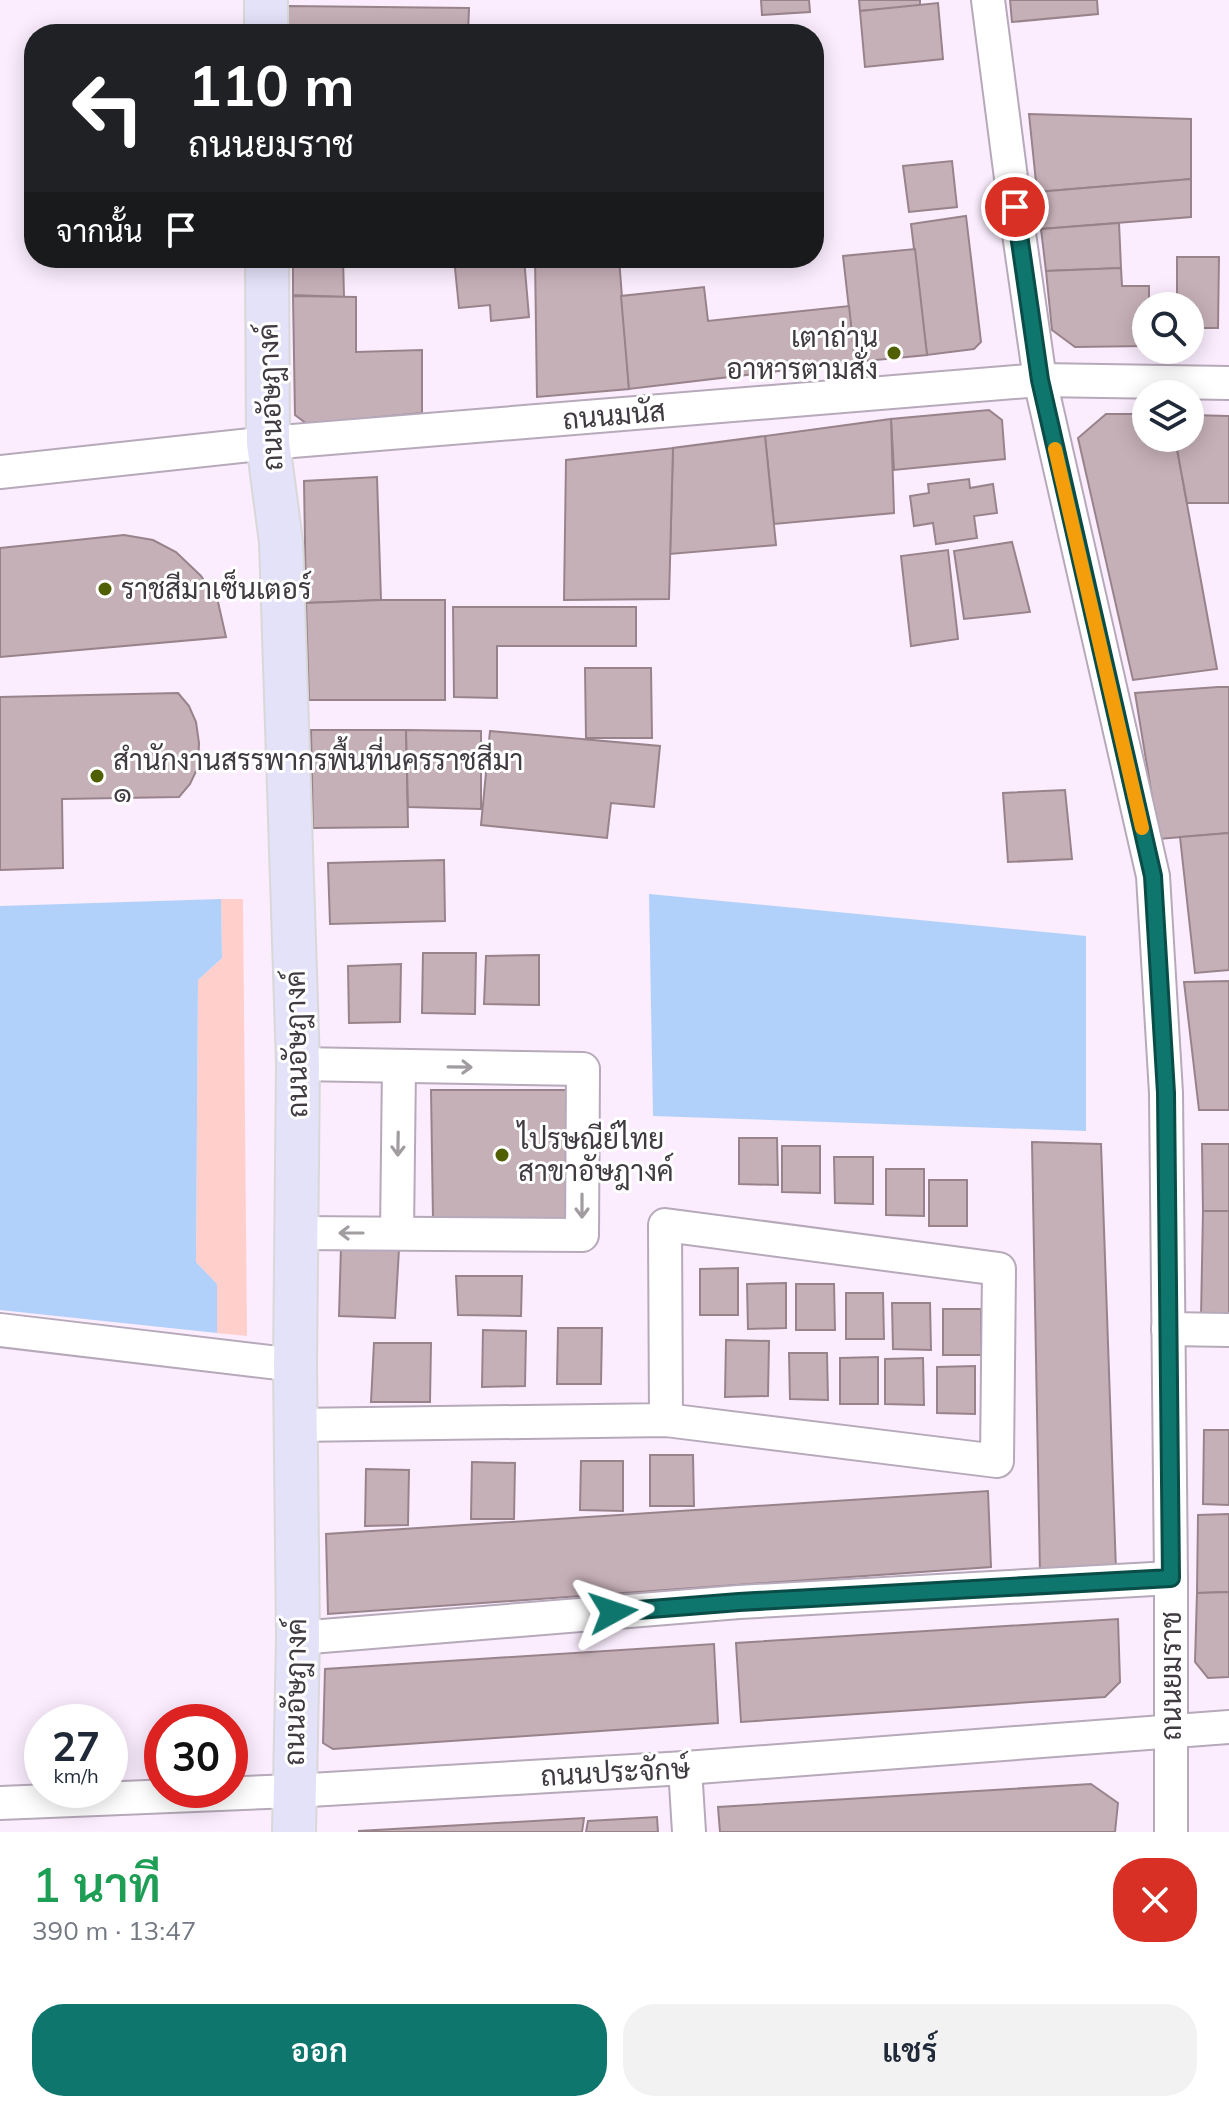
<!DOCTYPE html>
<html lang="th">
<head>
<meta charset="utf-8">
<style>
	body { margin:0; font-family:Mulish,Sarabun,sans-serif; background:#f2f2f3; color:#1f2937; height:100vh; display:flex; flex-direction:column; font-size:30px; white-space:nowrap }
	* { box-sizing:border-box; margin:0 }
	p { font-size:26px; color:#747a83 }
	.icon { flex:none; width:44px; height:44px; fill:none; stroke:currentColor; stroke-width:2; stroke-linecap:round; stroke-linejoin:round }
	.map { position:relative; height:1832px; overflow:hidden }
	.drawer { display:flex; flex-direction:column; background:#fff; flex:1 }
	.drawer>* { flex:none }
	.hud { position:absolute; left:24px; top:24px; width:800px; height:244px; border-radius:32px; box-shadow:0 4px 20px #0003; background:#202124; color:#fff; overflow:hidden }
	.buttons { position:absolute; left:1132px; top:292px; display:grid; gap:16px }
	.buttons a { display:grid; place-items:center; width:72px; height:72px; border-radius:50%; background:#fff; box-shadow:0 4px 20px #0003; font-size:40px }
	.speed { position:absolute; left:24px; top:1704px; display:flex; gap:16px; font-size:40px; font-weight:700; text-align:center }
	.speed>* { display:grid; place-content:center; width:104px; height:104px; border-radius:50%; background:#fff; box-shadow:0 4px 20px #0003; line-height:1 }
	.speed small { font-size:20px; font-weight:400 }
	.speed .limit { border:12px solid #d22; background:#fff; color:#111 }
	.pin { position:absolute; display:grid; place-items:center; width:68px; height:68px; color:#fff; margin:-34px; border:4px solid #fff; border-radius:50%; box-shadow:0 2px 8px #0007 }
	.me { position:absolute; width:88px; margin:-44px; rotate:85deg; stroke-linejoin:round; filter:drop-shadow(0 0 6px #0008) }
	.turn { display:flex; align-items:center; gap:28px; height:168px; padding:0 32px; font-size:36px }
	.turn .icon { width:104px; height:104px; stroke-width:2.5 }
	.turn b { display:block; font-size:56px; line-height:68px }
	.then { display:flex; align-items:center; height:76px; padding:0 32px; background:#0003; gap:16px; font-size:30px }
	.round { display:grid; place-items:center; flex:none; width:84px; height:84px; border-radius:32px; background:#f2f2f3 }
	.summary { display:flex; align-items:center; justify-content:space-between; height:136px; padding:0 32px }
	h1 { font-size:48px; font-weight:600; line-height:60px; color:#1e9e55 }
	.primary-button { display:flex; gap:16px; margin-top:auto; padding:16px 32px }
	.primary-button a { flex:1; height:92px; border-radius:32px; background:#0f766e; color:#fff; font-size:32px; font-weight:600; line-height:92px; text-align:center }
	.primary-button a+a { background:#f2f2f3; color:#1f2937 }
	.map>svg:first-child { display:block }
</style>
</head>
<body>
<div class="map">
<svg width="1229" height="1832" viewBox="0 0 1229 1832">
	<rect width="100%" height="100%" fill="#fbedfe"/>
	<polygon fill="#ffd0cb" points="221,899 243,899 247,1336 217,1333 217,1284 196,1262 198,980 222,958"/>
	<g fill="#b2d1fa">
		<polygon points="649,894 1086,936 1086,1131 653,1116"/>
		<polygon points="221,899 222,958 198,980 196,1262 217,1284 217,1333 0,1310 0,906"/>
	</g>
	<g fill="#c6b0b8" stroke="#98838b" stroke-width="2">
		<polygon points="761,0 809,0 810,12 762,15"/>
		<polygon points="859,0 920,0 920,6 860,11"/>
		<polygon points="1010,0 1097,0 1098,14 1012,22"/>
		<polygon points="938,3 943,59 865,67 860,11"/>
		<polygon points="288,6 469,8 468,34 288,34"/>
		<polygon points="814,91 820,91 822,126 814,127"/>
		<polygon points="1029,114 1191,119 1191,179 1037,192"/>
		<polygon points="952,161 957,207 909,212 903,166"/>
		<polygon points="1191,179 1191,217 1041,229 1037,192"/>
		<polygon points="966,216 981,342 974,349 927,355 911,224"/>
		<polygon points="1119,223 1121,268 1046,271 1041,229"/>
		<polygon points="915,249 927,355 855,362 843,256"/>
		<polygon points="1177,257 1219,257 1218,328 1190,328 1190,306 1177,306"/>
		<polygon points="293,258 343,258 344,297 293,295"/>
		<polygon points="454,258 524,258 529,317 491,321 490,305 459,308"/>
		<polygon points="535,258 619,258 629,389 537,397"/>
		<polygon points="1121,268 1122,286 1149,286 1149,306 1146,306 1146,346 1075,347 1052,330 1046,271"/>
		<polygon points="704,287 708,321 849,306 855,362 629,389 621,296"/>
		<polygon points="293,296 356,297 356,352 422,350 422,413 307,424 295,415"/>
		<polygon points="989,410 1002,420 1005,459 894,470 891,419"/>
		<polygon points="1106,414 1146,414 1146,438 1175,438 1217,669 1133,680 1078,438"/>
		<polygon points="1190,415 1229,416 1229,503 1187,503 1175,438 1190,438"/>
		<polygon points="891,419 894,513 774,524 765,436"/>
		<polygon points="765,436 776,545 670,554 673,448"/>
		<polygon points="673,448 669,599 564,600 566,460"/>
		<polygon points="377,477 381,600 306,603 304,481"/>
		<polygon points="969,479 970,488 993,484 997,513 974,516 977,538 936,544 933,523 914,526 910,496 929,493 928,484"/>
		<polygon points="124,535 153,540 176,552 201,576 218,602 226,637 0,657 0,548"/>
		<polygon points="1012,542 1030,612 964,619 954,551"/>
		<polygon points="948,550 958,639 911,646 901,556"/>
		<polygon points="381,600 445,600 445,700 309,700 306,603"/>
		<polygon points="453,607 636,607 636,646 497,646 497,698 454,697"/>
		<polygon points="585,668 651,668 652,738 586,738"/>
		<polygon points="1218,687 1229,687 1229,833 1159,839 1135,693"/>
		<polygon points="178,693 189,706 196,722 199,743 198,767 190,784 179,797 62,799 63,868 0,870 0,697"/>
		<polygon points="311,730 406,730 408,827 313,828"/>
		<polygon points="406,730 481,731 481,809 408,807"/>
		<polygon points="490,731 660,746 654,807 611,803 607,838 481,825"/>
		<polygon points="1065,790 1072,859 1008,862 1003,793"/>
		<polygon points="1229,833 1229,970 1195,973 1180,837"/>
		<polygon points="444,860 445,921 330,924 328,863"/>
		<polygon points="423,953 476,953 475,1014 422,1013"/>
		<polygon points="539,955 539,1005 484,1004 486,956"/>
		<polygon points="401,964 400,1022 349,1023 348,966"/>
		<polygon points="1229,981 1229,1110 1199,1110 1184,982"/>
		<polygon points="431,1090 573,1090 572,1221 433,1219"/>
		<polygon points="739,1138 777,1138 778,1185 739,1184"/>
		<polygon points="1032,1142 1101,1144 1116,1571 1040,1574"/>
		<polygon points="1202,1144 1229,1144 1229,1211 1203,1211"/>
		<polygon points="782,1146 820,1146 820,1193 782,1192"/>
		<polygon points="834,1157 873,1157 873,1204 835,1203"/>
		<polygon points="886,1169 924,1169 924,1216 886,1215"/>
		<rect x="929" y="1180" width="38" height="46"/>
		<polygon points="1203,1211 1229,1211 1229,1317 1201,1317"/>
		<polygon points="341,1247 399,1249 395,1318 339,1316"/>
		<polygon points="738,1268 738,1315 700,1315 700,1269"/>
		<polygon points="456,1276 522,1276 521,1316 458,1315"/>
		<polygon points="786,1283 786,1328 748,1329 747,1284"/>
		<polygon points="796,1284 834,1284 835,1330 796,1330"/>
		<polygon points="846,1293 883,1293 884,1339 846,1339"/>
		<polygon points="892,1303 930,1303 931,1350 893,1349"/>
		<rect x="943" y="1309" width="38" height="46"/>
		<polygon points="558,1328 602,1328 601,1384 557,1384"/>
		<polygon points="483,1330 526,1331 525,1386 482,1387"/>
		<polygon points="726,1340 769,1341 768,1396 725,1397"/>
		<polygon points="374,1343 431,1343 430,1402 371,1402"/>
		<polygon points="789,1353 827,1353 828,1400 790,1399"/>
		<polygon points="878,1357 878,1404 840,1404 840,1358"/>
		<polygon points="923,1358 924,1405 885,1404 885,1359"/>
		<polygon points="975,1366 975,1414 937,1413 937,1367"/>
		<polygon points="1204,1430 1229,1430 1229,1505 1203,1504"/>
		<polygon points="650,1455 693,1455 694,1506 650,1506"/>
		<polygon points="581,1461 623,1461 623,1511 580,1510"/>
		<polygon points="472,1462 515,1463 514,1519 471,1519"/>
		<polygon points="366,1469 409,1470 408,1525 365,1526"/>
		<polygon points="988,1491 991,1567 328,1614 326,1534"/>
		<polygon points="1229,1514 1229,1592 1197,1593 1198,1515"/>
		<polygon points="1229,1592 1229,1677 1208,1678 1195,1662 1197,1593"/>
		<polygon points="1118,1619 1120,1682 1105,1697 741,1722 736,1643"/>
		<polygon points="714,1644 718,1723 333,1749 323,1743 325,1669"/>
		<polygon points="1091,1784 1118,1803 1115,1832 720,1832 718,1807"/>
		<polygon points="657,1817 658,1832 586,1832 588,1821"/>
		<polygon points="584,1818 582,1832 359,1832 359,1831"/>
	</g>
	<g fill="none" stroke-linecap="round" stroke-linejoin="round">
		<defs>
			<g id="minor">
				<polyline points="988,0 1011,178 1040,380 1153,876 1166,1093 1171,1578 1171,1832"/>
				<polyline points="0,472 268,443 1040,380 1229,383"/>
				<polyline points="297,1233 582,1235 583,1069 298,1064"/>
				<polyline points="397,1233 399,1066"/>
				<polyline points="1168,1329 1229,1330"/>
				<polyline points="0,1330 295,1365"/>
				<polyline points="295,1425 666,1420 997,1461 999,1269 665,1225 666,1420"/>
				<polyline points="298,1638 739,1602 1171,1578"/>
				<polyline points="685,1768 689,1832"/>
				<polyline points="0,1803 293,1791 685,1768 1229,1727"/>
			</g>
			<g id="major">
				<polyline points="266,0 266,34"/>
				<polyline points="267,258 268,443 281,542 298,1064 295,1365 298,1638 294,1832"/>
			</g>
		</defs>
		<use href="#minor" stroke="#b6a9b9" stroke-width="36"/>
		<use href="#major" stroke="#d9d8d9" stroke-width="46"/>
		<use href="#minor" stroke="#fff" stroke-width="32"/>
		<use href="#major" stroke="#e3e2f9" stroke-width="42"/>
	</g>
	<defs><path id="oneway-shaft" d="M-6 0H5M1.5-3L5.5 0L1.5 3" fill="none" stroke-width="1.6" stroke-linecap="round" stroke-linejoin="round" transform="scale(2)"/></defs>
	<g stroke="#a09ca0">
		<use href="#oneway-shaft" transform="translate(460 1067) rotate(1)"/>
		<use href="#oneway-shaft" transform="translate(398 1144) rotate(91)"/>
		<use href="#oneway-shaft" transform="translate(582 1206) rotate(90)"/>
		<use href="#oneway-shaft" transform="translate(351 1233) rotate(-180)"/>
	</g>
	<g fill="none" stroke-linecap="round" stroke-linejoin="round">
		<defs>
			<polyline id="route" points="613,1612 739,1602 1171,1578 1166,1093 1153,876 1040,380 1015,207"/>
		</defs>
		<use href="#route" stroke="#0a4d48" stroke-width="20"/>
		<use href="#route" stroke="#0f766e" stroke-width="14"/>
		<polyline stroke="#f59e0b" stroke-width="14" points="1055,449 1142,828"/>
	</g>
	<g fill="#4f5f01" stroke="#fff" stroke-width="3">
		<circle cx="894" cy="353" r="8"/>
		<circle cx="105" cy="589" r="8"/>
		<circle cx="97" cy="776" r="8"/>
		<circle cx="502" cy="1155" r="8"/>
	</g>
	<g text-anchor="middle" stroke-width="6" stroke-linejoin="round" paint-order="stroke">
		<g font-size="28" fill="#403a41" stroke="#fff" text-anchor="start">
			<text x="878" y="347" text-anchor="end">เตาถ่าน<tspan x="878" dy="32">อาหารตามสั่ง</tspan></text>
			<text x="121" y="599">ราชสีมาเซ็นเตอร์</text>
			<text x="113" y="770">สำนักงานสรรพากรพื้นที่นครราชสีมา<tspan x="113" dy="32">๑</tspan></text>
			<text x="518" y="1149">ไปรษณีย์ไทย<tspan x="518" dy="32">สาขาอัษฎางค์</tspan></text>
		</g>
		<g font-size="28" fill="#403a41" stroke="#fff">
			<text transform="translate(270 397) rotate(-92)" y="10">ถนนอัษฎางค์</text>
			<text transform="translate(614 415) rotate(-5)" y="10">ถนนมนัส</text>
			<text transform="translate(296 1044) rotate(-91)" y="10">ถนนอัษฎางค์</text>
			<text transform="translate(1171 1676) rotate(-90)" y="10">ถนนยมราช</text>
			<text transform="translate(295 1692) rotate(-89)" y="10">ถนนอัษฎางค์</text>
			<text transform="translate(615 1772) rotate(-3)" y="10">ถนนประจักษ์</text>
		</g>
	</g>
</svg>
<div class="buttons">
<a><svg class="icon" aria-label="search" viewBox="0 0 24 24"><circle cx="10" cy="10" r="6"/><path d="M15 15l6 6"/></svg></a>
<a><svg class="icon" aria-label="layers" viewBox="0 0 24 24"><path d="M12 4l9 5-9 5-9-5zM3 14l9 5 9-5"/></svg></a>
</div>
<div class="speed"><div>27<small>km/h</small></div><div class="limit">30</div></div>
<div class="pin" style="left:1015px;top:207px;background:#d93025"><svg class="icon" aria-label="arrive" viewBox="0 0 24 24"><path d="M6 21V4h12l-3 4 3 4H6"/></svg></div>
<svg class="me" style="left:613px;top:1612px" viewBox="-20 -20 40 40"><path d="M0-17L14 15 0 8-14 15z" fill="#0f766e" stroke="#fff" stroke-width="4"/></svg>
<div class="hud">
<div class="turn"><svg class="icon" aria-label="left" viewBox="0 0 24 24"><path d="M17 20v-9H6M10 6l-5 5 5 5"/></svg><div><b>110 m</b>ถนนยมราช</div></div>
<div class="then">จากนั้น<svg class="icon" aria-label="arrive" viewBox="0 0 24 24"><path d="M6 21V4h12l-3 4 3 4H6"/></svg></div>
</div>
</div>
<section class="drawer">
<div class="summary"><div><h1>1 นาที</h1><p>390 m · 13:47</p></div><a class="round" style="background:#d93025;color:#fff"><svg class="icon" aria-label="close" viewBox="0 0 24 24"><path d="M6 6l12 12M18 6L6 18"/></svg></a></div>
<div class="primary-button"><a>ออก</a><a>แชร์</a></div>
</section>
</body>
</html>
